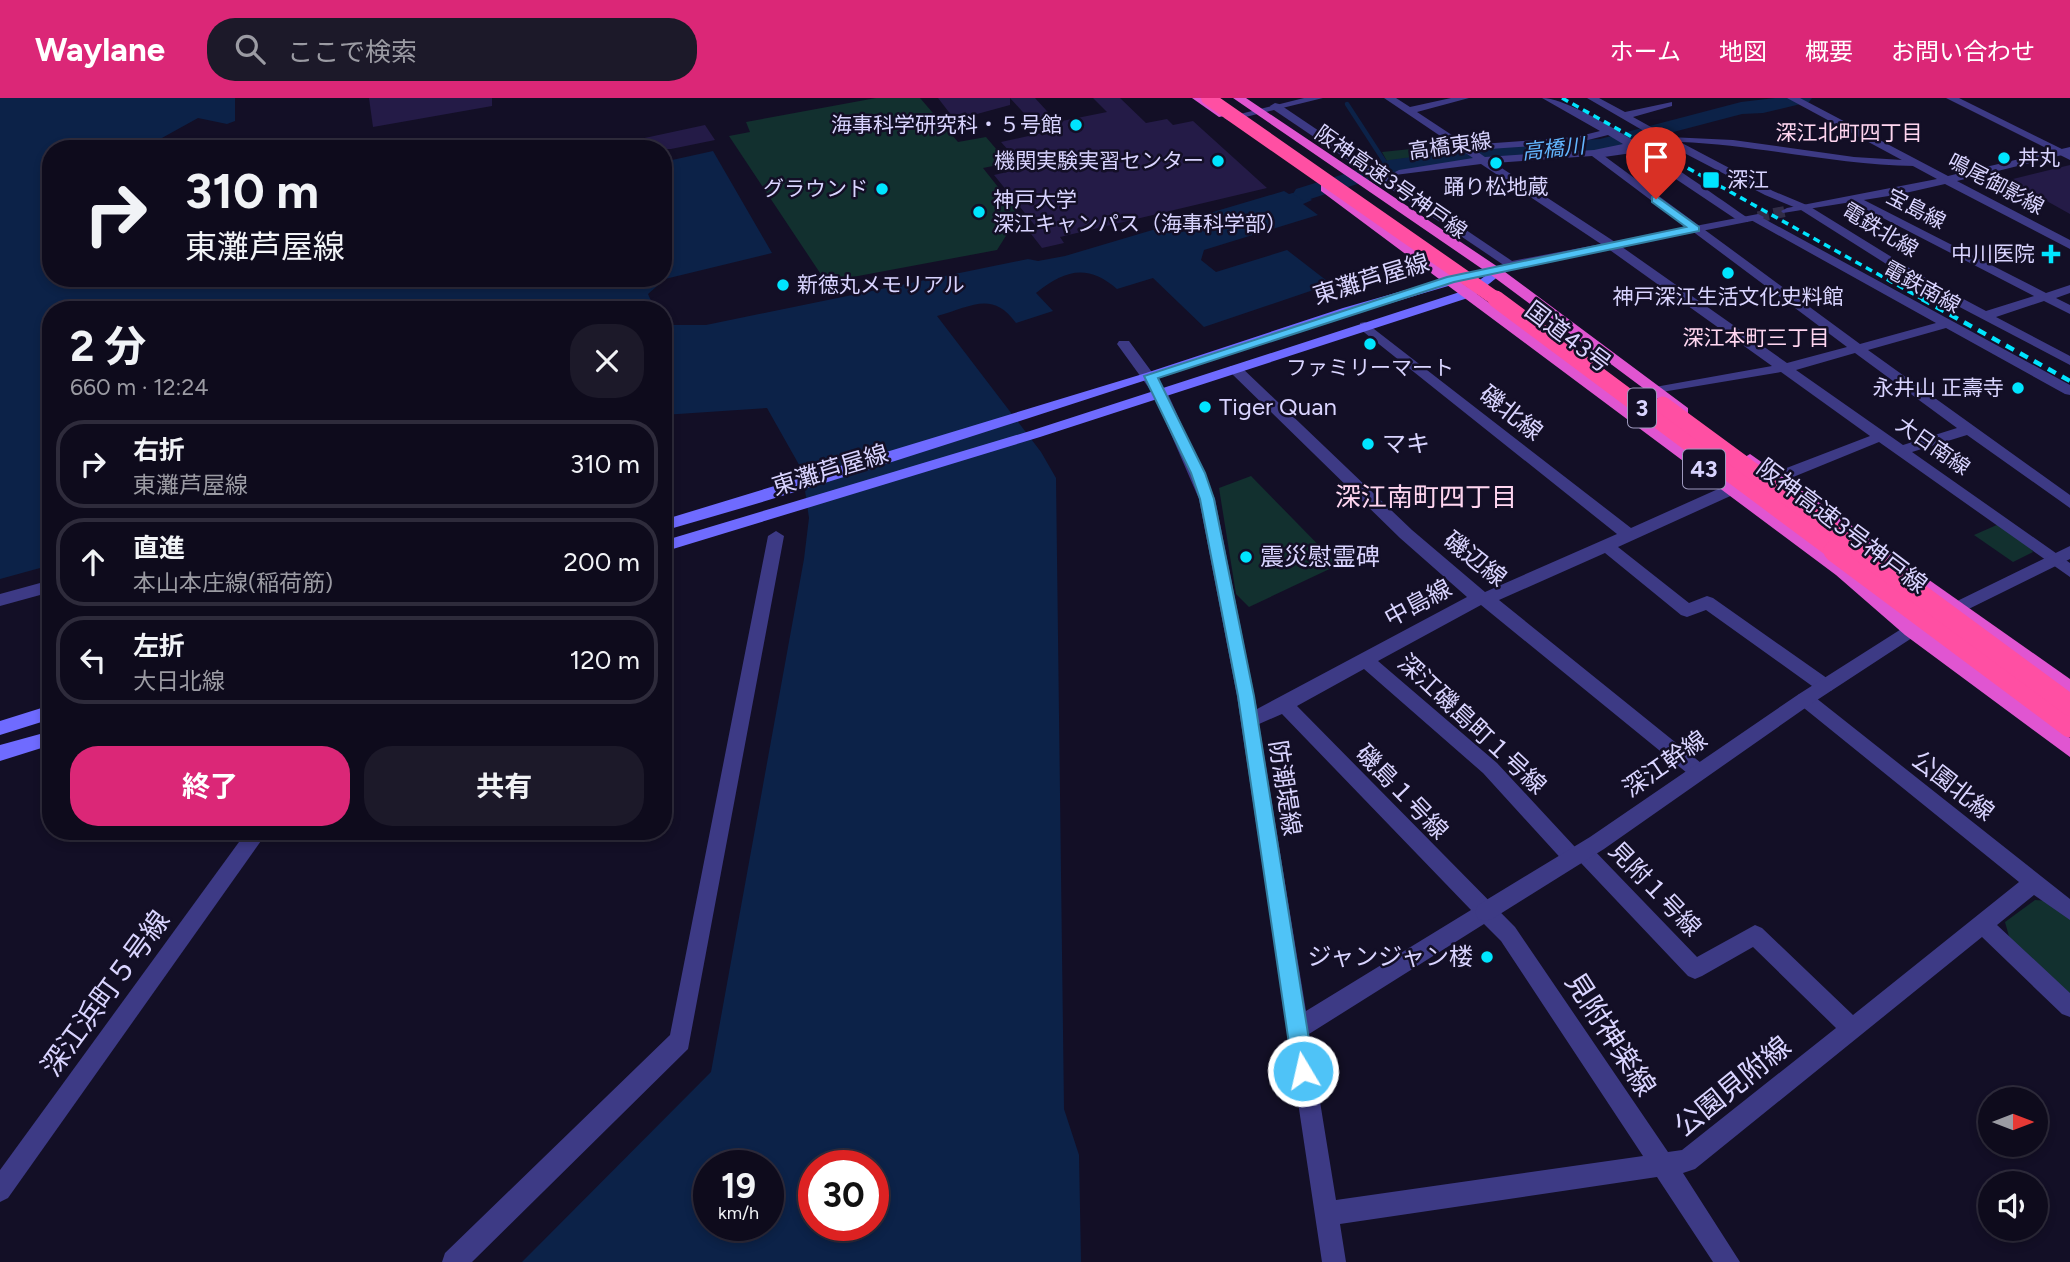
<!DOCTYPE html>
<html lang="ja">
<head>
<meta charset="utf-8">
<style>
	body { margin:0; font-family:Figtree,"Noto Sans JP",sans-serif; background:#1c1929; color:#f1f3f6; height:100vh; display:flex; flex-direction:column; font-size:26px; white-space:nowrap }
	* { box-sizing:border-box; margin:0 }
	p { font-size:23px; color:#9b9ba3 }
	.icon { flex:none; width:38px; height:38px; fill:none; stroke:currentColor; stroke-width:2; stroke-linecap:round; stroke-linejoin:round }
	.map { position:relative; flex:1; overflow:hidden }
	.sheet { position:absolute; left:42px; top:203px; width:630px; height:539px; display:flex; flex-direction:column; background:#0e0b1c; border-radius:28px; box-shadow:0 4px 10px #0003,0 0 0 2px #2e2b3b }
	.sheet>* { flex:none }
	.banner { position:absolute; left:42px; top:42px; width:630px; height:147px; border-radius:28px; box-shadow:0 4px 10px #0003,0 0 0 2px #2e2b3b; background:#0e0b1c; color:#f1f3f6; overflow:hidden }
	.needle { width:46px; rotate:90deg }
	.tools { position:absolute; left:1978px; top:989px; display:grid; gap:14px }
	.tools a { display:grid; place-items:center; width:70px; height:70px; border-radius:50%; background:#0e0b1c; box-shadow:0 4px 10px #0003,0 0 0 2px #2e2b3b; font-size:35px }
	.speed { position:absolute; left:693px; top:1052px; display:flex; gap:14px; font-size:35px; font-weight:700; text-align:center }
	.speed>* { display:grid; place-content:center; width:91px; height:91px; border-radius:50%; background:#0e0b1c; box-shadow:0 4px 10px #0003,0 0 0 2px #2e2b3b; line-height:1 }
	.speed small { font-size:18px; font-weight:400 }
	.speed .limit { border:10px solid #d22; background:#fff; color:#111 }
	.pin { position:absolute; display:grid; place-items:center; width:60px; height:60px; color:#fff; margin:-72px -30px; border-radius:50% 50% 50% 0; rotate:-45deg; box-shadow:0 0 7px #0007 }
	.pin .icon { rotate:45deg }
	.me { position:absolute; width:77px; margin:-38px; rotate:351deg; stroke-linejoin:round; filter:drop-shadow(0 0 5px #0008) }
	.turn { display:flex; align-items:center; gap:24px; height:147px; padding:0 28px; font-size:32px }
	.turn .icon { width:91px; height:91px; stroke-width:2.5 }
	.turn b { display:block; font-size:49px; line-height:60px }
	.round { display:grid; place-items:center; flex:none; width:74px; height:74px; border-radius:28px; background:#1c1929 }
	.headline { display:flex; align-items:center; justify-content:space-between; height:119px; padding:0 28px }
	h1 { font-size:42px; font-weight:700; line-height:52px }
	.button { display:flex; gap:14px; margin-top:auto; padding:14px 28px }
	.button a { flex:1; height:80px; border-radius:28px; background:#db2777; color:#fff; font-size:28px; font-weight:700; line-height:80px; text-align:center }
	.button a+a { background:#1c1929; color:#f1f3f6 }
	ul { padding:0; list-style:none }
	li { display:flex; align-items:center; gap:21px; height:88px; margin:0 14px 10px; padding:0 14px; border:4px solid #2e2b3b; border-radius:28px }
	li div { flex:1 }
	li b { display:block; font-size:26px }
	li em { font-style:normal }
	header { display:flex; align-items:center; gap:42px; box-sizing:border-box; height:98px; padding:0 35px; background:#db2777; color:#fff }
	header strong { font-size:33px }
	nav { display:flex; gap:38px; margin-inline-start:auto; font-size:24px }
	.search { width:490px; height:63px; background:#1c1929; display:flex; align-items:center; gap:18px; box-sizing:border-box; padding:0 24px; border-radius:28px; color:#9b9ba3; font-size:26px }
	.map>svg:first-child { display:block }
</style>
</head>
<body>
<header>
<strong>Waylane</strong>
<div class="search"><svg class="icon" aria-label="search" viewBox="0 0 24 24"><circle cx="10" cy="10" r="6"/><path d="M15 15l6 6"/></svg>ここで検索</div>
<nav><a>ホーム</a><a>地図</a><a>概要</a><a>お問い合わせ</a></nav>
</header>
<div class="map">
<svg width="2070" height="1164" viewBox="0 0 2070 1164">
	<rect width="100%" height="100%" fill="#130f26"/>
	<g fill="#12302f">
		<polygon points="876,0 920,0 958,44 986,39 1008,65 983,70 1017,113 997,117 1009,133 997,152 826,184 729,38 750,34 746,24"/>
		<polygon points="1450,47 1459,53 1387,63 1382,54"/>
		<polygon points="1251,378 1338,467 1249,509 1236,496 1219,390"/>
		<polygon points="1999,426 2029,447 2033,454 2013,464 1974,437"/>
		<polygon points="2035,802 2049,803 2070,821 2070,898 2010,842 2005,824"/>
	</g>
	<g fill="#0c2248" fill-rule="evenodd">
		<polygon points="0,0 235,0 235,23 227,26 198,20 142,51 51,51 51,180 663,180 663,64 713,53 772,155 665,181 648,196 655,212 51,212 51,467 0,481"/>
		<path d="M1284,93l5,3 11,-3 12,9 -9,4 15,11 -114,35 -3,10 15,12 71,-22 44,34 -127,43 -51,-49 -36,11c-29,-26 -53,-19 -81,4l17,18 -37,12c-24,-33 -45,-16 -79,-7l104,136 15,26 8,631 15,46 2,107h-559l189,-190 93,-513 5,-41 -7,-48 -35,-62 -104,7v-90h43l322,-66 10,2 27,-5zM709,1068h59v59h-59zM814,1068h59v59h-59z"/>
	</g>
	<g fill="none" stroke-linecap="round" stroke-linejoin="round">
		<polyline stroke="#0c2248" stroke-width="4.5" points="1347,6 1388,69"/>
		<polygon fill="#0c2248" fill-rule="evenodd" points="1775,0 1812,0 1809,4 1763,15 1742,16 1601,53 1505,59 1392,75 1304,103 1293,96 1296,91 1389,62 1505,47 1600,41 1741,4"/>
	</g>
	<g fill="#241b47">
		<polygon points="369,0 492,0 492,8 373,29"/>
		<polygon points="938,0 1010,0 1010,7 955,22"/>
		<polygon points="1010,0 1035,0 1057,24 1107,14 1093,0 1120,0 1146,25 1167,21 1173,27 1193,23 1267,90 1060,139 1064,145 1042,150 1028,132 1037,130 994,77 1024,70 1001,44 1042,35"/>
		<polygon points="705,27 715,42 671,51 626,51 626,44"/>
		<polygon points="2070,67 2070,116 2009,82"/>
	</g>
	<g fill="none" stroke-linecap="round" stroke-linejoin="round">
		<polyline stroke="#312d47" stroke-width="11" stroke-dasharray="11 5" stroke-linecap="butt" points="1758,119 1787,113"/>
		<polygon fill="#3d3a85" fill-rule="evenodd" points="1634,49 1656,62 1648,64 1632,55 1597,60 1592,57 1597,54"/>
		<g fill="#3d3a85" fill-rule="evenodd">
			<path d="M1384,0h12l14,9 41,-9h18l-52,14 50,33 109,-8 24,-6 -58,-33c40,0 166,93 206,120v4h-8l-109,-73 -28,6 257,189 76,-21 -185,-103v-4h8l311,169v10l-5,-1 -119,-66 -78,22 202,145v13l-103,-73 -55,17 158,111v14l-191,-135 -98,40h-10l-2,-4 2,-4 99,-38 -89,-64 -131,22v-6l5,-1 117,-21 -165,-118 -126,-84 -86,11 -2,-2 6,-3 74,-12zM1608,37l15,9 -29,6 -109,7 -10,-7 101,-7zM1592,58l255,191 -60,16 -172,-121 -121,-79zM1855,255l102,75 -54,17 -107,-75z"/>
			<path d="M1587,0h12l26,14 47,-10v4l-39,11 36,20 64,3 121,17 65,4v4l-4,1c-79,-1 -156,-21 -235,-24l93,49 36,15 128,79 49,26 48,-15 -182,-94v-4h8l186,95 24,-8v8l-14,5 14,7v9l-26,-13 -48,16 74,39v9l-141,-74 -128,-81 -36,-15 -104,-54z"/>
			<polygon points="1946,0 1959,0 2070,55 2070,62"/>
			<polygon points="1275,5 1279,6 1518,167 1508,170 1271,10 1270,8"/>
			<path d="M1365,224l266,206 96,-43h10l3,4 -3,4 -119,54 71,56 18,-7 6,2 118,83 3,5 -3,5h-12l-113,-81 -19,7 -6,-2 -76,-62 -106,47 207,167 2,5 -2,5 -7,3 -7,-3 -211,-172 -103,56 119,102 78,84 8,-4 7,3 107,111 58,-32 7,3 91,87 166,-133 -220,-178 -3,-5 3,-5h12l259,205v21l-36,-25 -37,30 73,68v24l-8,-3 -80,-77 -287,232 -12,4 57,89h-27l-56,-85 -317,47 6,38h-24l-85,-566 -38,-197 -45,-104 -37,-51 2,-3h10l39,53 47,105 42,210 210,-112 -67,-59 -170,-166v-6h10l172,164 73,62 132,-58 -257,-205v-6zM1364,571l119,104 83,91 7,3 8,-4 107,113 7,3 7,-3 51,-29 83,81 -154,122 -14,2 -153,-225 -218,-221zM1282,616l189,196 -165,101 -47,-287zM1484,826l17,17 142,215 -307,44 -27,-166z"/>
			<polygon points="776,433 784,438 688,951 472,1164 442,1164 445,1155 670,937 768,438"/>
			<polygon points="51,482 51,494 0,508 0,496"/>
		</g>
		<g fill="#3d3a85" fill-rule="evenodd">
			<polygon points="1304,0 1323,0 1229,23 1224,20"/>
			<polygon points="1787,0 1800,0 1948,78 2070,49 2070,55 1957,83 2070,142 2070,151 1945,86 1901,96 1783,115 1781,113 1787,110 1937,81"/>
			<polygon points="1758,116 1764,119 1762,121 1515,170 1496,178 1490,174 1512,163"/>
			<polygon points="2070,448 2070,461 1918,536 1811,606 1604,751 1492,821 1485,823 1478,821 1475,814 1478,807 1590,739 1799,596 1906,528"/>
			<polygon points="247,733 268,733 8,1100 0,1104 0,1072"/>
		</g>
		<g fill="#6f6bff" fill-rule="evenodd">
			<polygon points="1496,170 1500,171 1500,177 1474,198 1040,339 663,454 663,443 1030,333 1466,192"/>
			<path d="M1465,175l6,4 -2,3c-270,78 -535,174 -806,251v-11l483,-147 197,-65z"/>
			<polygon points="51,607 51,621 0,637 0,623"/>
			<polygon points="51,633 51,647 0,663 0,647"/>
		</g>
		<g fill="#e055d1" fill-rule="evenodd">
			<polygon points="1192,0 1205,0 1229,17 1219,19"/>
			<polygon points="1233,0 1246,0 1501,171 1688,310 1688,316 1678,316 1491,177"/>
			<polygon points="1321,87 1329,87 1848,469 1919,527 2070,640 2070,659 1905,537 1836,477 1321,93"/>
			<polygon points="1750,356 2070,581 2070,599 1744,365 1742,361"/>
		</g>
		<polyline stroke="#00e5ff" stroke-width="3.5" stroke-dasharray="7 5" stroke-linecap="butt" points="1562,0 1926,203"/>
		<polyline stroke="#00e5ff" stroke-width="4.5" stroke-dasharray="9 7" stroke-linecap="butt" points="1922,201 2070,283"/>
		<polyline stroke="#ff4fa3" stroke-width="14" points="1208,0 1499,203"/>
		<g stroke="#ff4fa3" stroke-width="17">
			<polyline points="1496,201 1837,455"/>
			<polyline points="1663,307 1864,455"/>
		</g>
		<g stroke="#ff4fa3" stroke-width="21">
			<polyline points="1834,453 2070,629"/>
			<polyline points="1861,453 2070,607"/>
		</g>
	</g>
	<polygon fill="#4fc3f7" stroke="#337fa1" stroke-width="2" points="1656,98 1699,129 1699,133 1454,184 1158,280 1205,375 1214,401 1254,598 1314,973 1311,981 1303,984 1296,981 1293,973 1238,598 1200,401 1191,375 1144,278 1447,179 1686,129 1652,104 1652,99"/>
	<g fill="#00e5ff" stroke="#130f26" stroke-width="2.5">
		<circle cx="1076" cy="27" r="7"/>
		<circle cx="2004" cy="60" r="7"/>
		<circle cx="1218" cy="63" r="7"/>
		<circle cx="1496" cy="65" r="7"/>
		<rect x="1702" y="73" width="18" height="18" rx="3.5"/>
		<circle cx="882" cy="91" r="7"/>
		<circle cx="979" cy="114" r="7"/>
		<path d="M2047.5 145.5h7v7h7v7h-7v7h-7v-7h-7v-7h7z"/>
		<circle cx="1728" cy="175" r="7"/>
		<circle cx="783" cy="187" r="7"/>
		<circle cx="1370" cy="246" r="7"/>
		<circle cx="2018" cy="290" r="7"/>
		<circle cx="1205" cy="309" r="7"/>
		<circle cx="1368" cy="346" r="7"/>
		<circle cx="1246" cy="459" r="7"/>
		<circle cx="1487" cy="859" r="7"/>
	</g>
	<g text-anchor="middle" stroke-width="5" stroke-linejoin="round" paint-order="stroke">
		<g font-size="21" fill="#d9d4ff" stroke="#130f26" text-anchor="end">
			<text x="1062" y="34">海事科学研究科・５号館</text>
			<text x="2018" y="67" text-anchor="start">丼丸</text>
			<text x="1204" y="70">機関実験実習センター</text>
			<text x="1727" y="89" text-anchor="start">深江</text>
			<text x="1496" y="96" text-anchor="middle">踊り松地蔵</text>
			<text x="868" y="98">グラウンド</text>
			<text x="993" y="109" text-anchor="start">神戸大学<tspan x="993" dy="24">深江キャンパス（海事科学部）</tspan></text>
			<text x="2035" y="163">中川医院</text>
			<text x="797" y="194" text-anchor="start">新徳丸メモリアル</text>
			<text x="1728" y="206" text-anchor="middle">神戸深江生活文化史料館</text>
			<text x="1370" y="277" text-anchor="middle">ファミリーマート</text>
			<text x="2004" y="297">永井山 正壽寺</text>
		</g>
		<g font-size="21" fill="#ffd6f0" stroke="#130f26">
			<text x="1849" y="42">深江北町四丁目</text>
			<text x="1756" y="247">深江本町三丁目</text>
		</g>
		<g font-size="21" fill="#d9d4ff" stroke="#130f26">
			<text transform="translate(1450 48) rotate(-8)" y="7">高橋東線</text>
			<text transform="translate(1391 84) rotate(35)" y="7">阪神高速3号神戸線</text>
			<text transform="translate(1996 86) rotate(28)" y="7">鳴尾御影線</text>
			<text transform="translate(1916 111) rotate(27)" y="7">宝島線</text>
			<text transform="translate(1880 132) rotate(31)" y="7">電鉄北線</text>
			<text transform="translate(1922 189) rotate(29)" y="7">電鉄南線</text>
			<text transform="translate(1933 348) rotate(35)" y="7">大日南線</text>
		</g>
		<g font-size="21" font-style="italic" fill="#62b6ff" stroke="#130f26">
			<text transform="translate(1553 51) rotate(-6)" y="7">高橋川</text>
		</g>
		<g fill="#130f26" stroke="#9e99be" stroke-width="2">
			<rect x="1628" y="290.5" width="28" height="39" rx="5"/>
			<rect x="1683" y="351.5" width="42" height="39" rx="5"/>
		</g>
		<g font-size="23" font-weight="bold" fill="#d9d4ff">
			<text x="1642" y="318">3</text>
			<text x="1704" y="379">43</text>
		</g>
		<g font-size="24" fill="#d9d4ff" stroke="#130f26">
			<text transform="translate(1371 181) rotate(-17)" y="8">東灘芦屋線</text>
			<text transform="translate(1568 239) rotate(37)" y="8">国道43号</text>
			<text transform="translate(1511 315) rotate(38)" y="8">磯北線</text>
			<text transform="translate(830 372) rotate(-17)" y="8">東灘芦屋線</text>
			<text transform="translate(1842 428) rotate(37)" y="8">阪神高速3号神戸線</text>
			<text transform="translate(1475 461) rotate(38)" y="8">磯辺線</text>
			<text transform="translate(1418 505) rotate(-28)" y="8">中島線</text>
			<text transform="translate(1472 626) rotate(43)" y="8">深江磯島町１号線</text>
			<text transform="translate(1665 666) rotate(-35)" y="8">深江幹線</text>
			<text transform="translate(1953 688) rotate(38)" y="8">公園北線</text>
			<text transform="translate(1285 690) rotate(81)" y="8">防潮堤線</text>
			<text transform="translate(1402 694) rotate(46)" y="8">磯島１号線</text>
			<text transform="translate(1655 791) rotate(46)" y="8">見附１号線</text>
		</g>
		<g font-size="24" fill="#d9d4ff" stroke="#130f26" text-anchor="start">
			<text x="1219" y="317">Tiger Quan</text>
			<text x="1382" y="354">マキ</text>
			<text x="1260" y="467">震災慰霊碑</text>
			<text x="1473" y="867" text-anchor="end">ジャンジャン楼</text>
		</g>
		<g font-size="26" fill="#ffd6f0" stroke="#130f26">
			<text x="1426" y="408">深江南町四丁目</text>
		</g>
		<g font-size="28" fill="#d9d4ff" stroke="#130f26">
			<text transform="translate(105 895) rotate(-54)" y="10">深江浜町５号線</text>
			<text transform="translate(1611 936) rotate(57)" y="10">見附神楽線</text>
			<text transform="translate(1732 988) rotate(-39)" y="10">公園見附線</text>
		</g>
	</g>
</svg>
<div class="tools">
<a><svg class="needle" viewBox="-14 -14 28 28"><path d="M0-13l5 13h-10z" fill="#e53935"/><path d="M0 13l5-13h-10z" fill="#9b9ba3"/></svg></a>
<a><svg class="icon" aria-label="sound" viewBox="0 0 24 24"><path d="M4 9h4l5-4v14l-5-4H4zM17 9q2 3 0 6"/></svg></a>
</div>
<div class="speed"><div>19<small>km/h</small></div><div class="limit">30</div></div>
<div class="pin" style="left:1656px;top:101px;background:#d93025"><svg class="icon" aria-label="arrive" viewBox="0 0 24 24"><path d="M6 21V4h12l-3 4 3 4H6"/></svg></div>
<svg class="me" style="left:1303px;top:973px" viewBox="-20 -20 40 40"><circle r="17" fill="#4fc3f7" stroke="#fff" stroke-width="3"/><path d="M0-11L8 9 0 5-8 9z" fill="#fff"/></svg>
<div class="banner">
<div class="turn"><svg class="icon" aria-label="right" viewBox="0 0 24 24"><path d="M7 20v-9h11M14 6l5 5-5 5"/></svg><div><b>310 m</b>東灘芦屋線</div></div>
</div>
<section class="sheet">
<div class="headline"><div><h1>2 分</h1><p>660 m · 12:24</p></div><a class="round"><svg class="icon" aria-label="close" viewBox="0 0 24 24"><path d="M6 6l12 12M18 6L6 18"/></svg></a></div>
<ul>
<li><svg class="icon" aria-label="right" viewBox="0 0 24 24"><path d="M7 20v-9h11M14 6l5 5-5 5"/></svg><div><b>右折</b><p>東灘芦屋線</p></div><em>310 m</em></li>
<li><svg class="icon" aria-label="ahead" viewBox="0 0 24 24"><path d="M12 20V5M6 11l6-6 6 6"/></svg><div><b>直進</b><p>本山本庄線(稲荷筋)</p></div><em>200 m</em></li>
<li><svg class="icon" aria-label="left" viewBox="0 0 24 24"><path d="M17 20v-9H6M10 6l-5 5 5 5"/></svg><div><b>左折</b><p>大日北線</p></div><em>120 m</em></li>
</ul>
<div class="button"><a>終了</a><a>共有</a></div>
</section>
</div>
</body>
</html>
